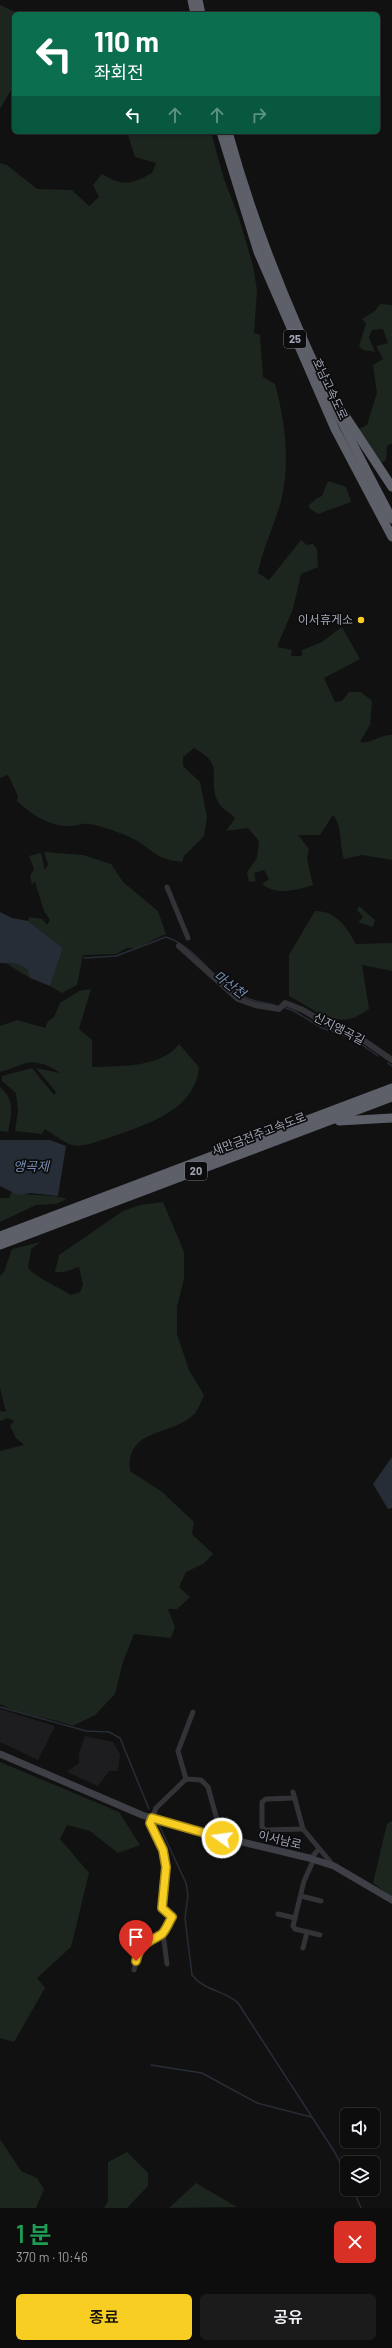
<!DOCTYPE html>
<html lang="ko">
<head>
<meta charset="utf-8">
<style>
	body { margin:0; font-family:Barlow,"Noto Sans KR",sans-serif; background:#1b1b1c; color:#f1f3f6; height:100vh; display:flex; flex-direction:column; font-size:15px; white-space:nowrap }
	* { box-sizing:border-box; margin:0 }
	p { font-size:13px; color:#9a9c9e }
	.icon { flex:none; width:22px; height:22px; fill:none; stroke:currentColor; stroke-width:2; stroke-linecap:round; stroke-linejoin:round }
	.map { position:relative; height:2208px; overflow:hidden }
	.details { display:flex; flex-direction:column; background:#0d0d0e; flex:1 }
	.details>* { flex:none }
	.hud { position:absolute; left:12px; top:12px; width:368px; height:122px; border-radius:6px; box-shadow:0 1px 3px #0004,0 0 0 1px #2d2d2e; background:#0b6e4f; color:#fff; overflow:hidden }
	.buttons { position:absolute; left:340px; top:2108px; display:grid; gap:8px }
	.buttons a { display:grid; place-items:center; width:40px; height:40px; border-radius:6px; background:#0d0d0e; box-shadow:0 1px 3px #0004,0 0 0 1px #2d2d2e; font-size:20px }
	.pin { position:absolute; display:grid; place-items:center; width:34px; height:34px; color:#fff; margin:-41px -17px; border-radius:50% 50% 50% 0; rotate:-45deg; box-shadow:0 0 4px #0007 }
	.pin .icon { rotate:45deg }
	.me { position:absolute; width:44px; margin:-22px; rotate:284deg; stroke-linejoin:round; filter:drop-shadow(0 0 3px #0008) }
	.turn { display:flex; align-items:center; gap:14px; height:84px; padding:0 16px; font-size:18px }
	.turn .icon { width:52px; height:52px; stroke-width:2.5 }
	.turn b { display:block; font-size:28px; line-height:34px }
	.lanes { display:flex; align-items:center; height:38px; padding:0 16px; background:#0003; justify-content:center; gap:20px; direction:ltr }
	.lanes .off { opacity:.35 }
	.round { display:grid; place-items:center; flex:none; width:42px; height:42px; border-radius:6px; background:#1b1b1c }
	.headline { display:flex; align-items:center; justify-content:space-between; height:68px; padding:0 16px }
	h1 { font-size:24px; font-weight:600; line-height:30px; color:#1e9e55 }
	.button { display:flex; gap:8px; margin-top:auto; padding:8px 16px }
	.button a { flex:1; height:46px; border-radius:6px; background:#f8ce22; color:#111; font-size:16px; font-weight:600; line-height:46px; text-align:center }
	.button a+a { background:#1b1b1c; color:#f1f3f6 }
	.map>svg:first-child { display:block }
</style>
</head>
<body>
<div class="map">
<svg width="392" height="2208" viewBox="0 0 392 2208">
	<rect width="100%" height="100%" fill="#111112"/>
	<g fill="#1d1d1f">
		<polygon points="0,1709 55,1726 38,1760 0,1742"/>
		<polygon points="85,1736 113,1742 120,1754 118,1771 109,1771 98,1786 67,1772 79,1763 79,1754"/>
	</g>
	<g fill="#1d251f">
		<polygon points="0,5 20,14 14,14 14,85 0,109"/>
		<path d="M127,132h84l13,47 15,39 14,48 4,24 -3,43 6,2 3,42 12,7c10,37 15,75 7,113 -6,26 -19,49 -24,76l11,7 32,-40 6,5 6,-1 4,5 1,18 -17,7 -8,35 -16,38 15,3 -1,6h11v-6l20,-8 20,-15 18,32 -36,19 11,24 7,-1 7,-9h12l11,9 -2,24 -10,17c12,2 20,-8 32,-7v125l-30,-5 -18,4c-5,-14 -1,-32 -11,-44l-13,20h-22l11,14 -2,10 6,26c-16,5 -36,11 -51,-1l7,-5 -5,-9 -10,3 2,8 -7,1 -2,-10 10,-14 2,-17 -11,-13 -22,3 9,-13c-5,-5 -14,-10 -17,-16 -12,-25 9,-36 -24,-54l-11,9v9l17,16 7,35 -3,19 -20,20 -2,6c-31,-3 -31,-17 -57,-27 -10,-4 -24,-9 -35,-11 -9,-1 -16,3 -25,2 -18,-1 -35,-13 -48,-25l1,-5 -10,-21 -8,3v-615l7,2 30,24 35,1 17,16 10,-9 -6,-12 9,-11c21,13 30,10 50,-1l4,-10 -21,-6z"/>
		<polygon points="380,304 392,305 392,443 387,446 386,460 377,466 357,430 367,425 377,393 373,365 383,359 376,346 388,343 383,329 372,330 369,337 375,352 363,350 359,346 366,324 362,319 375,311"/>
		<polygon points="328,481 346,487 351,502 318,514 309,508 309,505 317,498 322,496"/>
		<polygon points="44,852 83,855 111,864 123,882 158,911 166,934 136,948 127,948 116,954 83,955 77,985 62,993 50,986 63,948 28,921 29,917 42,919 47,925 50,920 44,911 35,882 32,884 30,876 34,869 29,856 41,853 45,870 48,864"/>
		<polygon points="359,906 375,920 373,927 358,922 363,917 357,910"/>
		<path d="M315,911c22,0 31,16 41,33l36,-1v28l-30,-6 7,44c-31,24 -51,2 -80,-13v-41z"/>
		<polygon points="7,964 18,964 27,969 30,978"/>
		<path d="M91,989l-12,40 13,11v27c26,-1 70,1 87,-23l20,23c-3,44 -56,59 -91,71 -10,3 -26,10 -36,7 -9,-3 -19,-11 -27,-16l-3,5 -27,-3 3,-20 -2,-18 -14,-12v-5l30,-8 22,27 2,-3 -20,-24 24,5c-7,-6 -24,-13 -33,-10 -9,2 -17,7 -27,9v-46l17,-6 28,8 3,-7 6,-4 6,-14 19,-12z"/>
		<path d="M0,1087c15,13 12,26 8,45l-8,-1z"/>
		<path d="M12,1191c11,6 38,2 55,8l-11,5 -20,1 -36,17v-24h9z"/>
		<path d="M163,1202l21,50v27l-7,28v27l12,36 15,25c-3,6 -6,17 -12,21 -22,20 -66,12 -62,55l31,20 33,31 -2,12 21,20 -10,10 -17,8 -7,15 11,10 -13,12h-9l7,18 -4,11 -37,-4 -11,28 -8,32 -20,21 -22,11c-23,-9 -51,-10 -73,-22v-253l24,-6 -8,-7 -6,-12 4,-5 -6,-3 -8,3v-10l6,1 -6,-24v-112l4,-4 8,-23 29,-7 -10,7 -3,19c7,9 32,20 43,27l9,-3 3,-7 -4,-18 -15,5h-9l4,-17 64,-44 17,-6z"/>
		<polygon points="0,1762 119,1812 140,1845 118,1853 90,1831 67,1825 60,1839 89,1873 71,1947 37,1978 45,1988 14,2042 0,2038"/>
		<polygon points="392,1821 392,1897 373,1883 387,1824"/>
		<polygon points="0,2139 21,2171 37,2178 44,2189 36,2208 0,2208"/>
		<polygon points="127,2152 148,2173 148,2186 127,2208 104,2208 108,2201 108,2162"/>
		<polygon points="196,2183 237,2207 169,2208"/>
	</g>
	<g fill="#272d36">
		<polygon points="0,912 12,918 28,921 63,948 50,986 30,978 27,969 18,964 0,963"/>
		<polygon points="0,1140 50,1140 66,1146 58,1196 30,1193 18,1195 0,1186"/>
		<polygon points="392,1457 392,1508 388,1509 373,1484"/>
	</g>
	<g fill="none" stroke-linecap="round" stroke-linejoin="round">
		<g stroke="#272d36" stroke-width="1.5">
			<path d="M84,958l32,-2 50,-19c33,11 50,49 81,61 9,4 20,5 30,8"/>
			<polyline points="283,1007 294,1011 322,1028 352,1038 378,1056"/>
			<polyline points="388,1063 392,1066"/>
			<polyline points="0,1707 86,1731 109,1732 120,1738 149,1809"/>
			<path d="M159,1825l27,58 2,12 -3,23 7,57c12,16 32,15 46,28l96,148 13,25"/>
			<polyline points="151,2065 202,2073 257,2103 311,2117"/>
			<polyline points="353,2189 361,2208"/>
		</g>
		<g stroke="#323237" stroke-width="5">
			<polyline points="167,887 188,938"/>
			<polyline points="186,1779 178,1751 193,1712"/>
			<polyline points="293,1792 303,1829 333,1865"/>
			<polyline points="295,1798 266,1799 262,1802 262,1827 265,1830 303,1829"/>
			<polyline points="311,1858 319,1849"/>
			<polyline points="314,1859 304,1881 293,1926 295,1929 320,1935"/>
			<polyline points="301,1896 321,1901"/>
			<polyline points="278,1914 295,1918"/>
			<polyline points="163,1933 167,1964"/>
			<polyline points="303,1948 307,1932"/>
			<polyline points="134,1970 138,1952 148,1940 163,1933 172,1917 162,1908 167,1867 163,1851 150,1823 156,1808 186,1779 201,1780 208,1787 222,1838"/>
		</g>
		<polyline stroke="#323237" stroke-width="6" points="179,946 238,999 255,1005 279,1009 285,1003 303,1010 330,1026 363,1040 392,1060"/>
		<polyline stroke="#3f4047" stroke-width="7" points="0,1754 142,1815 184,1828 309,1858 334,1866 392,1900"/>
		<g stroke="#5d5f69" stroke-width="9">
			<polyline points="192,0 195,14"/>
			<polyline points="198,0 201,14"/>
			<polyline points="221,132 258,252 335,429 392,537"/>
			<path d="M228,132c38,138 97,262 164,387"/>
			<polyline points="332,404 340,408 392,487"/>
			<polyline points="339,1121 392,1118"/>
			<polyline points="0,1236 392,1088"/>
			<polyline points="0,1245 392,1097"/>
		</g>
	</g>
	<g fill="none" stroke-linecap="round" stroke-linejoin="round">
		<defs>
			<path id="route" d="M136,1961c4,-18 12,-18 26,-27 4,-4 7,-12 10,-17l-10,-9 4,-41 -3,-17 -13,-27 2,-5 70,20"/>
		</defs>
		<use href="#route" stroke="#a18616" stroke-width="10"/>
		<use href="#route" stroke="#f8ce22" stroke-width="7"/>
	</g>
	<circle fill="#f8ce22" stroke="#0c0c0d" stroke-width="1.5" cx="361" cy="620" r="4"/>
	<g text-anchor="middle" stroke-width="3.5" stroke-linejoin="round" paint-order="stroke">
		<g fill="#0c0c0d" stroke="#747682" stroke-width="1">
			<rect x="284" y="330" width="22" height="18" rx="3"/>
			<rect x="185" y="1162" width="22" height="18" rx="3"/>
		</g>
		<g font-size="11" font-weight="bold" fill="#a1a4b4">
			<text x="295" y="343">25</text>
			<text x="196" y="1175">20</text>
		</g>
		<g font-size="12" fill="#a1a4b4" stroke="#0c0c0d">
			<text transform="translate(330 389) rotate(65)" y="4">호남고속도로</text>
			<text transform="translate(339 1029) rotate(27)" y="4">신지앵곡길</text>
			<text transform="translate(259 1134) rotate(-21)" y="4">새만금전주고속도로</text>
			<text transform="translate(280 1840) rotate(13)" y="4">이서남로</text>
		</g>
		<g font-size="12" fill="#a1a4b4" stroke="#0c0c0d" text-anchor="end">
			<text x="353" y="624">이서휴게소</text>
		</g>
		<g font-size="13" font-style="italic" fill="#768db1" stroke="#0c0c0d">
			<text transform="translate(230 984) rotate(37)" y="5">마산천</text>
			<text x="31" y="1171">앵곡제</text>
		</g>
	</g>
</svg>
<div class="buttons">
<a><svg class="icon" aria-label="sound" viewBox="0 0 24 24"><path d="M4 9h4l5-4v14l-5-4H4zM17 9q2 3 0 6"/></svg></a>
<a><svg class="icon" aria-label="layers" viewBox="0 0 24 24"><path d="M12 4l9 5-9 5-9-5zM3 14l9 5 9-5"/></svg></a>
</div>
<div class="pin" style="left:136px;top:1961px;background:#d93025"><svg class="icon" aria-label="arrive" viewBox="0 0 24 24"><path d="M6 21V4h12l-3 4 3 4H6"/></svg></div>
<svg class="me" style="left:222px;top:1838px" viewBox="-20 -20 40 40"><circle r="17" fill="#f8ce22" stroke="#fff" stroke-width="3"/><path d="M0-11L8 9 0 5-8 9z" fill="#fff"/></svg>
<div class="hud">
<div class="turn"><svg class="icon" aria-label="left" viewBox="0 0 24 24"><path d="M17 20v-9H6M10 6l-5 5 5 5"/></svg><div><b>110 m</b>좌회전</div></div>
<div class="lanes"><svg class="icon" aria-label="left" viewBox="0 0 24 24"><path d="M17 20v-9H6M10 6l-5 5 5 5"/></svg><svg class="icon off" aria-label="ahead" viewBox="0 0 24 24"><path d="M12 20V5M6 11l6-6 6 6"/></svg><svg class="icon off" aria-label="ahead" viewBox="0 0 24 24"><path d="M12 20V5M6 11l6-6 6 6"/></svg><svg class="icon off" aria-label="right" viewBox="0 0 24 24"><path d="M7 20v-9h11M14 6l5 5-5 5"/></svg></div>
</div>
</div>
<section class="details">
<div class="headline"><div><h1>1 분</h1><p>370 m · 10:46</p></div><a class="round" style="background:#d93025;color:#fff"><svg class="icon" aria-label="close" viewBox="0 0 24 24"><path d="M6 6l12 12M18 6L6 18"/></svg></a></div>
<div class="button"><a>종료</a><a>공유</a></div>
</section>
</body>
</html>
